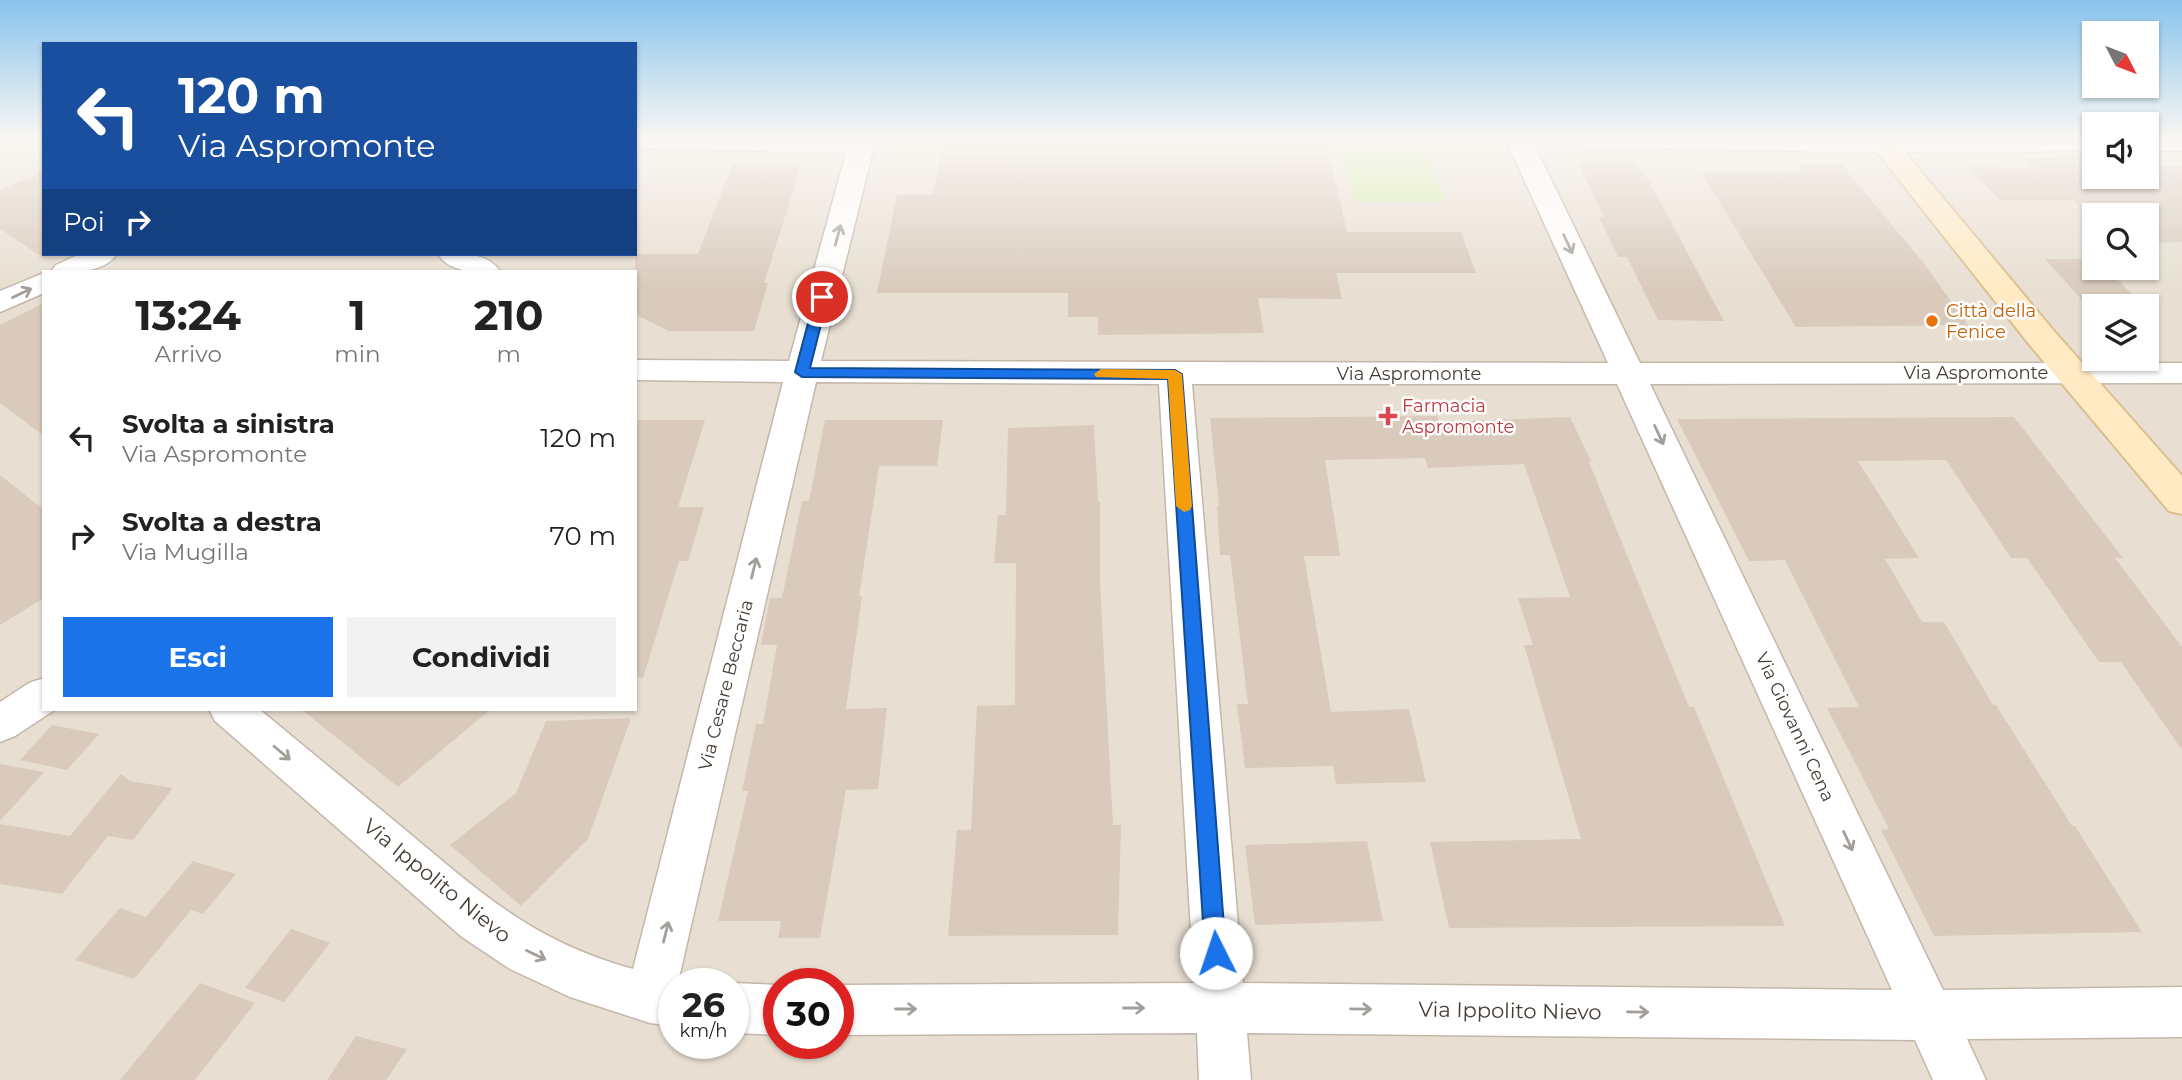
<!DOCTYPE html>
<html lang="it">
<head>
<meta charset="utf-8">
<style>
	body { margin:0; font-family:Montserrat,sans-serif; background:#f2f2f2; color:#222; height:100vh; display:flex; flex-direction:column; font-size:26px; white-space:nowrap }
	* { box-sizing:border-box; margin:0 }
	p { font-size:23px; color:#767676 }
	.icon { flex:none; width:38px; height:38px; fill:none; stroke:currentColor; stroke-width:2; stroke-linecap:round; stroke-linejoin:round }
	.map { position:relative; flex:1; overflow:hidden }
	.details { position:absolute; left:42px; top:270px; width:595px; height:441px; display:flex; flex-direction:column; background:#fff; border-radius:0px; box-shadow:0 2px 5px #0004 }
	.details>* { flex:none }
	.hud { position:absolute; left:42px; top:42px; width:595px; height:214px; border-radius:0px; box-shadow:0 2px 5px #0004; background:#1a4fa0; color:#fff; overflow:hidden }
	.needle { width:46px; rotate:132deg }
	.controls { position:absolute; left:2082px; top:21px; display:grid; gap:14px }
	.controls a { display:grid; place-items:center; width:77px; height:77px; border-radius:0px; background:#fff; box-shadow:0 2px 5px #0004; font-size:35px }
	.speed { position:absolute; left:658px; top:968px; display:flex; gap:14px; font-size:35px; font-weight:700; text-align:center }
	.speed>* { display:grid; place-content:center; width:91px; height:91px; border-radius:50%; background:#fff; box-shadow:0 2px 5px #0004; line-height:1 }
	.speed small { font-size:18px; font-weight:400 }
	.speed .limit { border:10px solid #d22; background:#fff; color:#111 }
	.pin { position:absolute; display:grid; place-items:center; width:60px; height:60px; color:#fff; margin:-30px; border:4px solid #fff; border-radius:50%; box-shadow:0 2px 7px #0007 }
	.me { position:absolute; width:77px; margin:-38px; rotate:356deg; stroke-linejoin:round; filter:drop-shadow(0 0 5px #0008) }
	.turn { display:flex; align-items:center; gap:24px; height:147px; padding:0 21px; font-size:32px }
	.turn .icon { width:91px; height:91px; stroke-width:2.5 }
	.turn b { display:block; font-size:49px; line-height:60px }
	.then { display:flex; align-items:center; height:66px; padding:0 21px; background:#0003; gap:14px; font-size:26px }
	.eta { display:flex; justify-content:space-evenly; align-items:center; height:119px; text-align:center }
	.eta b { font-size:42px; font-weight:700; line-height:49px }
	.primary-button { display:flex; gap:14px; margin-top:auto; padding:14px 21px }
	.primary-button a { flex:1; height:80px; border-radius:0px; background:#1a73e8; color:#fff; font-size:28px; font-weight:700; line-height:80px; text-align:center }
	.primary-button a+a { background:#f2f2f2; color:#222 }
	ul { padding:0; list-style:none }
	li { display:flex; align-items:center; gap:21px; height:98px; padding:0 21px }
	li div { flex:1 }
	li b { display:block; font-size:26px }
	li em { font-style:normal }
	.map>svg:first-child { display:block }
</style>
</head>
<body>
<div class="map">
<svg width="2182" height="1080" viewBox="0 0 2182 1080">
	<rect width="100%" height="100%" fill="#f4ede5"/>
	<path fill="#e8dfd2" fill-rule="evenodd" d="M0,138h44v116h591v-116h1460v39h52v-39h35v942h-2182zM2095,215h52v53h-52zM44,271h591v438h-591zM2095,306h52v53h-52zM674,984h59v59h-59zM779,984h59v59h-59z"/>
	<polygon fill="#d5ebaa" points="1338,138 1422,138 1445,201 1355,202"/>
	<g fill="#d9cabc">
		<polygon points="943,138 1325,138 1347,232 1461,232 1476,273 1336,273 1342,299 1258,298 1264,333 1098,335 1098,317 1068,317 1068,293 877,293 897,195 933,195"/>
		<polygon points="2095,156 2095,177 2147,177 2147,166 2182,166 2182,242 2147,243 2147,215 2095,215 2095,220 2074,200 1999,200 1969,167 2033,168 2022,158"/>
		<polygon points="1634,160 1641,172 1644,172 1724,321 1658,320 1627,257 1618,257 1599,217 1604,217 1578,162"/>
		<polygon points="733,163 802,163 764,283 768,283 754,331 669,331 635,314 635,254 698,254"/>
		<polygon points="1798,164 1841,164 1922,261 1968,325 1796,327 1701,172 1803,171"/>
		<polygon points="44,171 44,258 0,229 0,190"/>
		<polygon points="2045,259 2095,259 2095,268 2106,268 2144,306 2095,306 2095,314"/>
		<polygon points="44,303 44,436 0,403 0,325"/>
		<polygon points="1437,416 1439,422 1570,417 1591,461 1589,462 1689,707 1694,707 1785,926 1449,928 1430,842 1581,839 1524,645 1533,645 1518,598 1570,597 1524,464 1428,468 1425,458 1325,460 1340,556 1304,556 1331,712 1409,709 1426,782 1336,784 1333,766 1245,768 1237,704 1248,704 1230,555 1220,555 1217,506 1219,506 1210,418"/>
		<polygon points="2014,417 2123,558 2115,558 2182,647 2182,750 2121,662 2099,662 2027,558 2011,558 1946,460 1858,461 1919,558 1885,559 1922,622 1944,622 1993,705 1996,705 2072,826 2075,826 2142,932 1934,936 1881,830 1889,829 1827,708 1859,707 1785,560 1749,561 1677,419"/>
		<polygon points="635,420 705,420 678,507 704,507 688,561 679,561 643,678 635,677"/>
		<polygon points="825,420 943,420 937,466 879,466 859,597 862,596 846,709 887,708 878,789 846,790 820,938 778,938 781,921 718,921 748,791 742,791 756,724 763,724 777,645 761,645 770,598 782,598 802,501 809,501"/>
		<polygon points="1094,425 1098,502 1100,502 1100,584 1113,825 1121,825 1118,935 948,936 957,830 971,830 977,706 1015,705 1016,563 994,563 998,515 1006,515 1008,428"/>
		<polygon points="0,475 44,510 44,598 0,625"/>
		<polygon points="301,709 491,709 398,787"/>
		<polygon points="631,718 588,839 521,906 450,845 516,793 546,721"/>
		<polygon points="52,725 99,734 67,770 20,760"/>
		<polygon points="0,764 44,772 0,821"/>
		<polygon points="121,774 130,781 173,788 133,840 108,836 62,894 0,884 0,824 70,836"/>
		<polygon points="1367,841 1383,921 1255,925 1245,845"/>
		<polygon points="193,861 236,874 203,914 191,910 134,979 75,960 120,908 146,917"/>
		<polygon points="291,929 330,943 284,1002 245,988"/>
		<polygon points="200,983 255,1003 195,1080 120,1080"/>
		<polygon points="356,1036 407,1049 386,1080 327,1080"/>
	</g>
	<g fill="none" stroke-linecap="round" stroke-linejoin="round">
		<defs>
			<g id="street">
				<path d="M635,138h241l-55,223 787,2 -103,-225h26l109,225h542v20l-532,1 293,606 239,-3v50l-215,2 19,41h-53l-18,-40 -668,-7 4,47h-52l-2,-47 -359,2v-50l356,-2 -35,-599 -343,-2 -137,596 12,6h-17v42l-24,-3 -80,-26 -60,-28 -48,-32 -247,-216 -6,-12h50c48,40 96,79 144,119 78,65 129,113 230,141l150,-587 -148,-2v-20l154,1 57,-208 -211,-5zM1192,384h425l275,606 -649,-7z"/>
				<polygon points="1537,138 2095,138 2095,151 1848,152 1550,146 1541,143"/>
				<rect x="2147" y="138" width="35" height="13"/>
				<path d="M80,254h37c-14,20 -44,18 -66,17l5,-6z"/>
				<path d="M438,254c22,0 48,-3 62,17 -21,1 -50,3 -62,-17z"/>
				<polygon points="44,273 44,293 0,312 0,291"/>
				<polygon points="44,678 44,709 56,709 15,736 0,742 0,702 29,683"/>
				<polygon points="733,983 779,985 779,1035 733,1033"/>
			</g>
			<polygon id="secondary" points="1866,138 1893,138 2053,330 2182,476 2182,514 2169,511 2029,344"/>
		</defs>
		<use href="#street" stroke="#c3b7aa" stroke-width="3"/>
		<use href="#secondary" stroke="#dabf93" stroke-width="4"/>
		<use href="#street" fill="#fff" fill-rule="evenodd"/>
		<use href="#secondary" fill="#ffeac3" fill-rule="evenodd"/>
	</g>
	<defs><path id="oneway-shaft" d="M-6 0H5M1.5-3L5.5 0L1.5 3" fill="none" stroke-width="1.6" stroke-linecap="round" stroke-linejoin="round" transform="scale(1.75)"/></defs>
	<g stroke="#a29e9a">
		<use href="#oneway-shaft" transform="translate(838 235) rotate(-75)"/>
		<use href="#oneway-shaft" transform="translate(1568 244) rotate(65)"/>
		<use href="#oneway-shaft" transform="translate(22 293) rotate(-26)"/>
		<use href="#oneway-shaft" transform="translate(1659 435) rotate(65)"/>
		<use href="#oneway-shaft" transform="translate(754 568) rotate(-76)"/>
		<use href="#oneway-shaft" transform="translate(282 753) rotate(40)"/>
		<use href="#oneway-shaft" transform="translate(1848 841) rotate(65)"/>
		<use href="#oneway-shaft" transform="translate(666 932) rotate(-76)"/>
		<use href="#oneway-shaft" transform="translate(536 955) rotate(26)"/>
		<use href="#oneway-shaft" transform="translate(1134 1008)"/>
		<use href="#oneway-shaft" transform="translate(906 1009)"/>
		<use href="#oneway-shaft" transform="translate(1361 1009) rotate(1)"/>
		<use href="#oneway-shaft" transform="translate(1638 1012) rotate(1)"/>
	</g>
	<linearGradient id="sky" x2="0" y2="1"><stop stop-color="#89c4ed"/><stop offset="0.48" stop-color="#faf7f3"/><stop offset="1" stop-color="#faf7f3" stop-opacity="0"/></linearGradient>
	<rect width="2182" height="289" fill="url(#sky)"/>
	<polygon fill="#1a73e8" stroke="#114b97" stroke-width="2" points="822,293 828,297 810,368 1175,370 1182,374 1226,953 1223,960 1216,963 1208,960 1205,953 1168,379 802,377 795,372 815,297"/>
	<polygon fill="#f59e0b" points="1101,369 1175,370 1182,374 1192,506 1190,510 1184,512 1176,506 1168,379 1096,377 1094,374"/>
	<circle fill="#e8710a" stroke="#fff" stroke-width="2.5" cx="1932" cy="321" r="7"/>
	<path fill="#e0444e" stroke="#fff" stroke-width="2.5" d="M1384.5 405.5h7v7h7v7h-7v7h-7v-7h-7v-7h7z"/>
	<g text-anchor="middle" stroke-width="5" stroke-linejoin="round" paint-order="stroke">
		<g font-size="18" fill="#c56008" stroke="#fff" text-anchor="start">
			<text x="1946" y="317">Città della<tspan x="1946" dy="21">Fenice</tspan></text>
		</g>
		<g font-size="18" fill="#463d34" stroke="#fff">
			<text x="1976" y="379">Via Aspromonte</text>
			<text x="1409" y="380">Via Aspromonte</text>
			<text transform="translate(726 685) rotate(-76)" y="6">Via Cesare Beccaria</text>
			<text transform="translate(1795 727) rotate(65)" y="6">Via Giovanni Cena</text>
		</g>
		<g font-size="18" fill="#be3a42" stroke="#fff" text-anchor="start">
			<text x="1402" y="412">Farmacia<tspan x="1402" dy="21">Aspromonte</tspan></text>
		</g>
		<g font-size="21" fill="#463d34" stroke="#fff">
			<text transform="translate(437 881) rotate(39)" y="7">Via Ippolito Nievo</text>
			<text transform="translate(1510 1011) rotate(1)" y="7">Via Ippolito Nievo</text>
		</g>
	</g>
</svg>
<div class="controls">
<a><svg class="needle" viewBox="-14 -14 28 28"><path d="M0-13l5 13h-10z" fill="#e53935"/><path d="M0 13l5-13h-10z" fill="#767676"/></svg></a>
<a><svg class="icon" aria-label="sound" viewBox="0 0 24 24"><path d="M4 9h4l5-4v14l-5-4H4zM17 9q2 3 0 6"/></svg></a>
<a><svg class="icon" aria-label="search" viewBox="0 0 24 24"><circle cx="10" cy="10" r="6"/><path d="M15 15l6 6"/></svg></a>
<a><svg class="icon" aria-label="layers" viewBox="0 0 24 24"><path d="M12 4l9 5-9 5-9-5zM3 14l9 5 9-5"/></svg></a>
</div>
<div class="speed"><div>26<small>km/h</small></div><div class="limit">30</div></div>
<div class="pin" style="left:822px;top:297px;background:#d93025"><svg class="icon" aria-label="arrive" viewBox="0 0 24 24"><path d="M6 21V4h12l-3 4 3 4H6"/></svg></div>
<svg class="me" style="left:1216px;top:953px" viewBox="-20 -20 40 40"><circle r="19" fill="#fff"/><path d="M0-13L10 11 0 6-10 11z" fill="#1a73e8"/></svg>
<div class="hud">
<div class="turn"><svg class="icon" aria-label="left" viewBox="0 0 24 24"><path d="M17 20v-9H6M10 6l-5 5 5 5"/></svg><div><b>120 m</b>Via Aspromonte</div></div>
<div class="then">Poi<svg class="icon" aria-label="right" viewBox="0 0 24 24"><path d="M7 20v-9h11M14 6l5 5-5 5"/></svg></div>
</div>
<section class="details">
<div class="eta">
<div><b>13:24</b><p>Arrivo</p></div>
<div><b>1</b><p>min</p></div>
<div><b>210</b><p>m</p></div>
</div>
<ul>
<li><svg class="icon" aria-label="left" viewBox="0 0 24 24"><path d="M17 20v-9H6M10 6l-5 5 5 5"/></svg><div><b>Svolta a sinistra</b><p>Via Aspromonte</p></div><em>120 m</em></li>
<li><svg class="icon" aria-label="right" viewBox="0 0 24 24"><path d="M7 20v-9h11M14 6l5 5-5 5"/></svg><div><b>Svolta a destra</b><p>Via Mugilla</p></div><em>70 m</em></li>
</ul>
<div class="primary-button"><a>Esci</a><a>Condividi</a></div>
</section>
</div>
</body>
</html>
